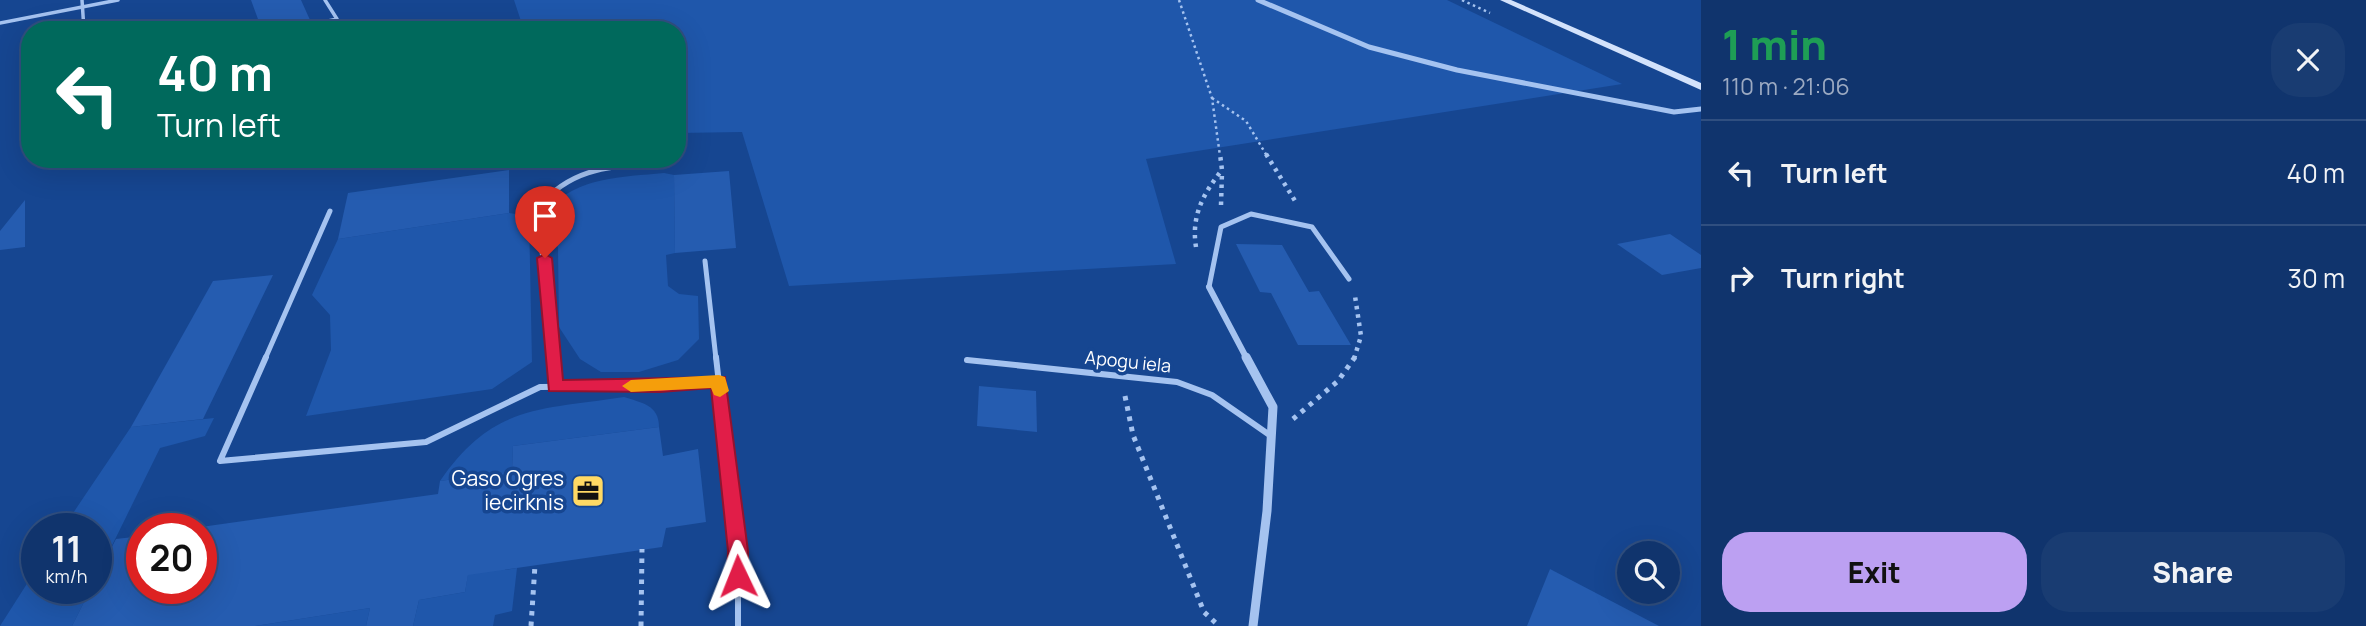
<!DOCTYPE html>
<html lang="en">
<head>
<meta charset="utf-8">
<style>
	body { margin:0; font-family:Manrope,sans-serif; background:#193c72; color:#f1f3f6; height:100vh; display:flex; flex-direction:column; font-size:26px; white-space:nowrap }
	* { box-sizing:border-box; margin:0 }
	p { font-size:23px; color:#9caac2 }
	.icon { flex:none; width:38px; height:38px; fill:none; stroke:currentColor; stroke-width:2; stroke-linecap:round; stroke-linejoin:round }
	.map { position:relative; flex:1; overflow:hidden }
	.sheet { display:flex; flex-direction:column; background:#10346d; width:665px }
	.sheet>* { flex:none }
	.top-card { position:absolute; left:21px; top:21px; width:665px; height:147px; border-radius:28px; box-shadow:0 7px 28px #0002,0 0 0 2px #304f80; background:#00695c; color:#fff; overflow:hidden }
	.tools { position:absolute; left:1617px; top:541px; display:grid; gap:14px }
	.tools a { display:grid; place-items:center; width:63px; height:63px; border-radius:50%; background:#10346d; box-shadow:0 7px 28px #0002,0 0 0 2px #304f80; font-size:35px }
	.speed { position:absolute; left:21px; top:513px; display:flex; gap:14px; font-size:35px; font-weight:700; text-align:center }
	.speed>* { display:grid; place-content:center; width:91px; height:91px; border-radius:50%; background:#10346d; box-shadow:0 7px 28px #0002,0 0 0 2px #304f80; line-height:1 }
	.speed small { font-size:18px; font-weight:400 }
	.speed .limit { border:10px solid #d22; background:#fff; color:#111 }
	.pin { position:absolute; display:grid; place-items:center; width:60px; height:60px; color:#fff; margin:-72px -30px; border-radius:50% 50% 50% 0; rotate:-45deg; box-shadow:0 0 7px #0007 }
	.pin .icon { rotate:45deg }
	.me { position:absolute; width:77px; margin:-38px; rotate:358deg; stroke-linejoin:round; filter:drop-shadow(0 0 5px #0008) }
	.turn { display:flex; align-items:center; gap:24px; height:147px; padding:0 21px; font-size:32px }
	.turn .icon { width:91px; height:91px; stroke-width:2.5 }
	.turn b { display:block; font-size:49px; line-height:60px }
	.round { display:grid; place-items:center; flex:none; width:74px; height:74px; border-radius:28px; background:#193c72 }
	.head { display:flex; align-items:center; justify-content:space-between; height:119px; padding:0 21px }
	h1 { font-size:42px; font-weight:800; line-height:52px; color:#1e9e55 }
	.action { display:flex; gap:14px; margin-top:auto; padding:14px 21px }
	.action a { flex:1; height:80px; border-radius:28px; background:#bca0f2; color:#111; font-size:28px; font-weight:800; line-height:80px; text-align:center }
	.action a+a { background:#193c72; color:#f1f3f6 }
	ul { padding:0; list-style:none }
	li { display:flex; align-items:center; gap:21px; height:105px; padding:0 21px; border-top:2px solid #304f80 }
	li div { flex:1 }
	li b { display:block; font-size:26px }
	li em { font-style:normal }
	main { display:flex; flex:1; min-height:0 }
	.map>svg:first-child { display:block }
</style>
</head>
<body>
<main>
<div class="map">
<svg width="1701" height="626" viewBox="0 0 1701 626">
	<rect width="100%" height="100%" fill="#164691"/>
	<g fill="#1f57ab">
		<polygon points="514,0 1447,0 1622,84 1146,159 1176,264 789,286 742,132 677,133 677,30 524,30"/>
		<path d="M664,173l10,2 1,78 -9,2 2,31 11,8 19,2 1,43 -21,21 -39,12h-38l-21,-13 -21,-32 -1,-79 -8,-21 -2,-18c30,-32 74,-32 116,-36z"/>
		<polygon points="509,213 529,216 532,362 492,389 306,416 331,350 330,315 312,295 338,239"/>
		<path d="M624,397c18,6 35,8 35,30l-146,19 -1,25 -72,10c53,-77 100,-71 184,-84z"/>
		<polygon points="214,418 205,436 160,448 96,578 96,528 63,528 131,427"/>
		<polygon points="502,556 505,570 517,568 512,611 495,615 493,626 413,626 419,600 465,592 470,561"/>
		<polygon points="37,568 37,588 91,588 72,626 0,626"/>
		<polygon points="370,608 366,626 255,626"/>
	</g>
	<g fill="#255cb0">
		<polygon points="251,0 301,0 310,20 287,26 284,30 262,30"/>
		<polygon points="509,170 509,213 338,239 348,193"/>
		<polygon points="729,171 736,248 675,253 674,175"/>
		<polygon points="25,200 25,247 0,250 0,231"/>
		<polygon points="1670,234 1701,255 1701,268 1662,275 1617,244"/>
		<polygon points="1236,244 1282,245 1309,292 1319,291 1351,345 1298,345 1271,293 1260,292"/>
		<polygon points="273,275 203,419 131,427 213,281"/>
		<polygon points="979,386 1036,391 1037,432 977,426"/>
		<polygon points="659,427 663,456 698,449 706,522 666,528 662,547 468,575 465,592 419,600 413,626 366,626 370,608 255,626 72,626 91,588 96,588 96,578 116,539 142,536 142,588 201,588 201,527 438,494 440,481 512,471 513,446"/>
		<polygon points="1550,569 1659,626 1527,626"/>
	</g>
	<g fill="none" stroke-linecap="round" stroke-linejoin="round">
		<g stroke="#a5c3f0" stroke-width="2.5" stroke-dasharray="2.5 3.5" stroke-linecap="butt">
			<polyline points="1179,0 1212,98 1220,156"/>
			<polyline points="1462,0 1490,13"/>
			<polyline points="1212,98 1246,121 1267,156"/>
		</g>
		<g stroke="#a5c3f0" stroke-width="4.5" stroke-dasharray="3.5 5" stroke-linecap="butt">
			<polyline points="1266,154 1297,204"/>
			<polyline points="1221,205 1222,172"/>
			<path d="M1196,247c-5,-31 7,-53 26,-77l-2,-16"/>
			<polyline points="1354,359 1361,336 1355,296"/>
		</g>
		<g stroke="#a5c3f0" stroke-width="5" stroke-dasharray="4.5 6" stroke-linecap="butt">
			<polyline points="1125,396 1133,435 1204,612 1219,626"/>
			<polyline points="1293,419 1338,381 1355,357"/>
			<polyline points="531,626 535,565"/>
			<polyline points="641,626 642,549"/>
		</g>
		<g stroke="#a5c3f0" stroke-width="3.5">
			<polyline points="82,0 84,30"/>
			<polyline points="0,23 118,0"/>
			<polyline points="288,30 337,19 325,0"/>
		</g>
		<g stroke="#a5c3f0" stroke-width="5">
			<polyline points="705,261 716,359"/>
			<polyline points="1209,287 1221,227 1251,214 1312,227 1349,279"/>
			<polyline points="265,359 330,211"/>
			<path d="M552,359l-14,-152c36,-42 75,-40 126,-45"/>
		</g>
		<g stroke="#a5c3f0" stroke-width="6">
			<polyline points="266,357 220,461 426,442 540,387 660,386 719,381"/>
			<polyline points="552,357 555,386"/>
			<polyline points="716,357 738,551 738,626"/>
			<polyline points="967,360 1177,382 1212,395 1271,436"/>
		</g>
		<polyline stroke="#a5c3f0" stroke-width="5" points="1258,0 1369,47 1457,70 1674,112 1701,109"/>
		<polyline stroke="#a5c3f0" stroke-width="6" points="1209,287 1247,359"/>
		<polyline stroke="#a5c3f0" stroke-width="9" points="1246,357 1273,407 1267,511 1253,626"/>
		<polygon fill="#d3e2fb" fill-rule="evenodd" points="1500,0 1511,0 1701,83 1701,90"/>
	</g>
	<polygon fill="#e11d48" stroke="#92132f" stroke-width="2" points="545,254 552,258 563,380 725,377 748,551 748,576 745,583 738,585 730,583 727,576 728,551 711,388 660,392 549,391 537,258"/>
	<polygon fill="#f59e0b" points="719,375 725,377 729,391 720,397 714,395 711,388 631,392 622,386 631,380"/>
	<defs>
		<symbol id="office-square" viewBox="-11 -11 22 22"><rect x="-9" y="-9" width="18" height="18" rx="4" fill="#ffd964" stroke="#164691"/><path d="M-6-3h4V-5.5h4V-3h4V5H-6ZM-1-4.5V-3h2v-1.5ZM-6 0V1H6V0Z" fill="#111"/></symbol>
	</defs>
	<g fill-rule="evenodd">
		<use href="#office-square" x="569" y="472" width="38" height="38"/>
	</g>
	<g text-anchor="middle" stroke-width="7" stroke-linejoin="round" paint-order="stroke">
		<g font-size="18" fill="#fff" stroke="#164691">
			<text transform="translate(1128 362) rotate(6)" y="6">Apogu iela</text>
		</g>
		<g font-size="21" fill="#fff" stroke="#164691" text-anchor="end">
			<text x="564" y="486">Gaso Ogres<tspan x="564" dy="24">iecirknis</tspan></text>
		</g>
	</g>
</svg>
<div class="tools">
<a><svg class="icon" aria-label="search" viewBox="0 0 24 24"><circle cx="10" cy="10" r="6"/><path d="M15 15l6 6"/></svg></a>
</div>
<div class="speed"><div>11<small>km/h</small></div><div class="limit">20</div></div>
<div class="pin" style="left:545px;top:258px;background:#d93025"><svg class="icon" aria-label="arrive" viewBox="0 0 24 24"><path d="M6 21V4h12l-3 4 3 4H6"/></svg></div>
<svg class="me" style="left:738px;top:576px" viewBox="-20 -20 40 40"><path d="M0-17L14 15 0 8-14 15z" fill="#e11d48" stroke="#fff" stroke-width="4"/></svg>
<div class="top-card">
<div class="turn"><svg class="icon" aria-label="left" viewBox="0 0 24 24"><path d="M17 20v-9H6M10 6l-5 5 5 5"/></svg><div><b>40 m</b>Turn left</div></div>
</div>
</div>
<section class="sheet">
<div class="head"><div><h1>1 min</h1><p>110 m · 21:06</p></div><a class="round"><svg class="icon" aria-label="close" viewBox="0 0 24 24"><path d="M6 6l12 12M18 6L6 18"/></svg></a></div>
<ul>
<li><svg class="icon" aria-label="left" viewBox="0 0 24 24"><path d="M17 20v-9H6M10 6l-5 5 5 5"/></svg><div><b>Turn left</b></div><em>40 m</em></li>
<li><svg class="icon" aria-label="right" viewBox="0 0 24 24"><path d="M7 20v-9h11M14 6l5 5-5 5"/></svg><div><b>Turn right</b></div><em>30 m</em></li>
</ul>
<div class="action"><a>Exit</a><a>Share</a></div>
</section>
</main>
</body>
</html>
